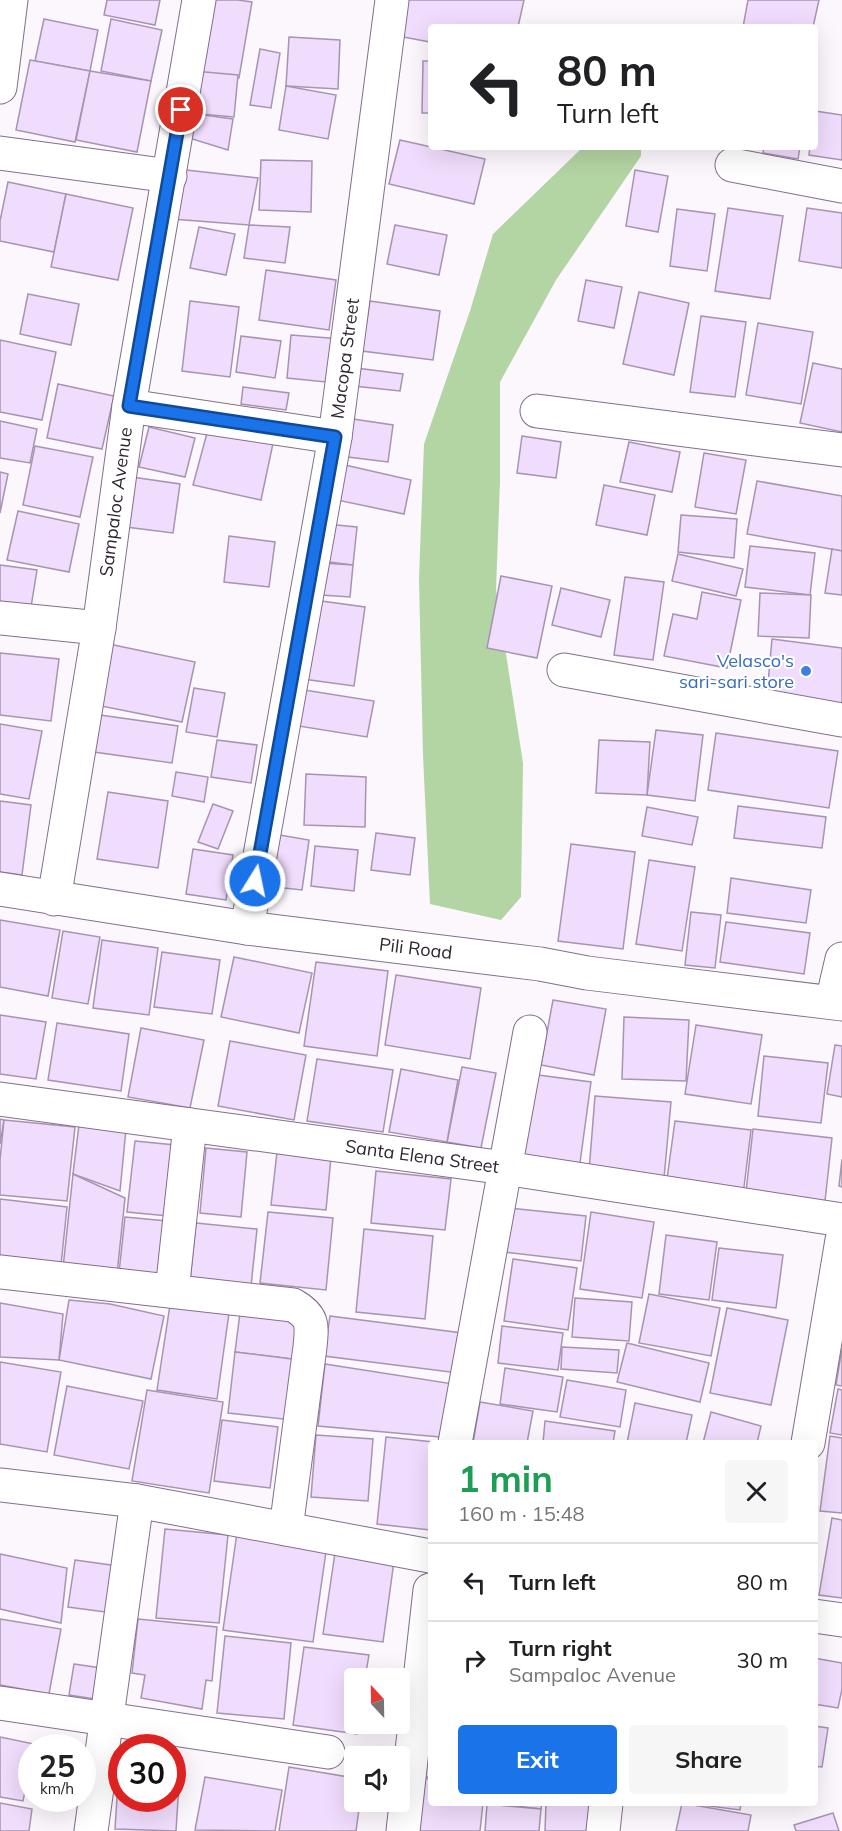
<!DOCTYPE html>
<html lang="en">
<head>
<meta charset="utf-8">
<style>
	body { margin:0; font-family:Mulish,sans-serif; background:#f6f6f6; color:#202124; height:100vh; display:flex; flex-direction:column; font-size:22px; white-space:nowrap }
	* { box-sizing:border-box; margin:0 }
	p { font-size:20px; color:#757577 }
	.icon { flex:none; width:33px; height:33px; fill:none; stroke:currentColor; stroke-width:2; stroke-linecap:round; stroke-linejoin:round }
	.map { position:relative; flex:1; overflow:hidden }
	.details { position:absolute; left:428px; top:1440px; width:390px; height:366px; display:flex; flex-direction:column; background:#fff; border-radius:6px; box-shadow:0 6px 24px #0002 }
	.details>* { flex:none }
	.hud { position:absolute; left:428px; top:24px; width:390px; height:126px; border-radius:6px; box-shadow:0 6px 24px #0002; background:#fff; color:#202124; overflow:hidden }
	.needle { width:39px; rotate:338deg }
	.fabs { position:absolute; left:344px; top:1668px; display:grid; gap:12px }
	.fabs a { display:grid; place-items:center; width:66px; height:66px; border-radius:6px; background:#fff; box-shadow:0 6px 24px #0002; font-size:30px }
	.speed { position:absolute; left:18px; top:1734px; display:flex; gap:12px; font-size:30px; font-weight:700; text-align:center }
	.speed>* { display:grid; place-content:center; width:78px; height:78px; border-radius:50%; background:#fff; box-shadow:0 6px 24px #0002; line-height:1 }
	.speed small { font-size:15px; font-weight:400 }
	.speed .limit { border:9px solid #d22; background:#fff; color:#111 }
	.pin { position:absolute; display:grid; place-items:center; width:51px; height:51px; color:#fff; margin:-26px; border:3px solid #fff; border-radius:50%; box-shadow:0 2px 6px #0007 }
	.me { position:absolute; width:66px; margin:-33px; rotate:10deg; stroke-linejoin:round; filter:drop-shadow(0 0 4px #0008) }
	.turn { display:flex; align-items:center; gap:21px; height:126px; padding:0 30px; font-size:27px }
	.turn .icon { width:78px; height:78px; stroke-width:2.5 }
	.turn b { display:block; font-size:42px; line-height:51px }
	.round { display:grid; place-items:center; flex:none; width:63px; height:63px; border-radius:6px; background:#f6f6f6 }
	.head { display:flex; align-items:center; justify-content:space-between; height:102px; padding:0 30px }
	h1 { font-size:36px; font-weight:700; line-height:45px; color:#1e9e55 }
	.cta { display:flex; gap:12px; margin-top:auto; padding:12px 30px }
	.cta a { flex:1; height:69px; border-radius:6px; background:#1a73e8; color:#fff; font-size:24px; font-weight:700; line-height:69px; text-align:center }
	.cta a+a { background:#f6f6f6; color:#202124 }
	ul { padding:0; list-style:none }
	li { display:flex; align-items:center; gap:18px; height:78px; padding:0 30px; border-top:2px solid #e0e0e0 }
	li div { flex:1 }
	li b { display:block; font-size:22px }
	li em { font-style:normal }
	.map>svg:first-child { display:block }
</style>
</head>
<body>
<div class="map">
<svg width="842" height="1831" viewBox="0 0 842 1831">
	<rect width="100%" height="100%" fill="#fbf7fd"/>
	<polygon fill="#b3d4a3" points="583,147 641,147 641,156 556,280 500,382 500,481 496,590 523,763 521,897 501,920 430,904 423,755 419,579 424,444 470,311 493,234"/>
	<g fill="#f0dcfc" stroke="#a794b1" stroke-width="1.5">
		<polygon points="107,0 160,0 155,25 104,15"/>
		<polygon points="206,0 238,0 252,2 239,78 194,71"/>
		<polygon points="405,0 524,0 518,27 430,27 430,42 398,36"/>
		<polygon points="748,0 819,0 813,27 743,27"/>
		<polygon points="44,19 98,30 90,71 35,61"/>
		<polygon points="111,19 162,30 151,81 101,71"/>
		<polygon points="289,37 340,40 338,89 286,86"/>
		<polygon points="260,49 280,53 271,108 250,105"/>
		<polygon points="30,60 90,71 75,142 16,130"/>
		<polygon points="423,61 430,61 430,113 422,113"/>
		<polygon points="90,71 151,81 137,152 76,140"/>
		<polygon points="194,71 238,75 234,117 189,113"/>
		<polygon points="286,86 336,95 328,139 279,130"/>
		<polygon points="815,111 842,115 842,160 809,155 810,147 814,147"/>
		<polygon points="189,113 233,119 228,150 186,137"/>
		<polygon points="400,140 485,159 474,204 389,184"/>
		<polygon points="764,147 800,147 798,159 763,153"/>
		<polygon points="261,160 312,161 311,212 259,210"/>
		<polygon points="177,169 258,178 249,225 172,219"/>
		<polygon points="635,170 668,176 658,232 626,226"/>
		<polygon points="8,182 66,194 54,252 0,241 0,221"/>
		<polygon points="66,194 133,208 118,280 51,267"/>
		<polygon points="728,208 783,216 770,299 715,291"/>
		<polygon points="807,208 842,213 842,268 799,261"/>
		<polygon points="677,209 715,214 707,271 670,266"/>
		<polygon points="249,225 290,227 285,263 244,258"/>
		<polygon points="395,225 447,235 439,275 387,264"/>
		<polygon points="199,227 235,234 226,275 190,268"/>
		<polygon points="266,270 336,280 329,330 259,320"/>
		<polygon points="586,280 622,287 614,328 578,321"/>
		<polygon points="639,292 689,303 674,375 623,364"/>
		<polygon points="28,294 79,304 71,345 20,334"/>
		<polygon points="190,301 239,307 230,377 182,371"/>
		<polygon points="370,301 440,311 433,360 362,351"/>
		<polygon points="701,316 746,322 735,397 690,392"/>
		<polygon points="758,323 813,332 801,404 746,395"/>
		<polygon points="291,335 341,339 336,383 287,378"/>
		<polygon points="241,336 281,341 275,378 236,372"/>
		<polygon points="0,340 56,352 42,420 0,412"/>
		<polygon points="813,363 842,369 842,432 800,423"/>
		<polygon points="356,368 403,374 400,391 354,386"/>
		<polygon points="58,384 114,396 102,449 47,438"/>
		<polygon points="243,387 289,393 286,410 241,404"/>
		<polygon points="353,419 393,425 388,462 348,457"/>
		<polygon points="0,421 37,429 30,463 0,458"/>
		<polygon points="149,427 195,438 185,477 139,467"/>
		<polygon points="207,433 275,434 261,500 193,485"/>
		<polygon points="522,436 561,442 556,478 517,473"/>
		<polygon points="629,442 680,452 672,492 620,482"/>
		<polygon points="35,446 93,457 80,517 23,505"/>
		<polygon points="704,453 746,460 736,514 695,507"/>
		<polygon points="345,465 411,480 404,514 337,500"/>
		<polygon points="0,472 8,474 0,513"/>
		<polygon points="132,477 180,484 173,533 126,527"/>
		<polygon points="757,481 842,496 842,551 747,534"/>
		<polygon points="604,485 655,495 647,535 596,525"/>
		<polygon points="18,511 79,524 69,572 7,560"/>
		<polygon points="681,515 737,519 734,558 678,552"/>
		<polygon points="326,524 357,527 353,565 321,561"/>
		<polygon points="229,536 275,542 269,587 224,582"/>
		<polygon points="750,546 815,553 810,595 745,587"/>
		<polygon points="832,549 842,551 842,595 825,593"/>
		<polygon points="678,554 743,569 736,596 672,581"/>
		<polygon points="323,563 353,565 350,597 321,595"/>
		<polygon points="0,565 37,570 31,607 0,603"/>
		<polygon points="501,576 552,586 537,658 487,648"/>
		<polygon points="625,577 664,582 653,660 614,655"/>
		<polygon points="561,588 610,600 601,637 552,625"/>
		<polygon points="702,592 741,600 727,668 664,656 673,614 697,619"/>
		<polygon points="760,593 811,595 809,638 758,636"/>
		<polygon points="314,600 365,607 354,686 303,679"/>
		<polygon points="772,639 842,648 842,707 767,694"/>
		<polygon points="109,644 195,662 182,722 96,705"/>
		<polygon points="0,653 59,659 51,721 0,715"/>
		<polygon points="194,688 225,693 217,737 186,732"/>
		<polygon points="298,689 374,701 367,737 292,725"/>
		<polygon points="100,715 178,726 172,763 94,752"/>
		<polygon points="0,724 42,731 29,799 0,794"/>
		<polygon points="656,730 703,735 695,801 647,795"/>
		<polygon points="716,733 838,751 829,808 708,790"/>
		<polygon points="217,740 257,745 251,783 211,777"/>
		<polygon points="599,740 650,742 647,795 596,793"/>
		<polygon points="176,772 208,777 204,802 172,796"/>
		<polygon points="306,774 366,777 365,827 304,825"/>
		<polygon points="108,792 168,801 158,868 97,859"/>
		<polygon points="0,801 31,805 22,875 0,872"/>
		<polygon points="213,804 233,811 218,849 198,842"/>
		<polygon points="738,806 826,817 822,848 734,838"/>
		<polygon points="647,807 698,817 692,845 642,836"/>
		<polygon points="376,833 415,838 410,875 371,870"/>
		<polygon points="274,834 309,840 302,890 266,886"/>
		<polygon points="571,844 635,852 623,949 558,941"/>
		<polygon points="315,846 358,850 354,891 311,886"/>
		<polygon points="193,849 233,855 226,900 186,894"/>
		<polygon points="649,860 695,867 682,951 636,944"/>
		<polygon points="731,878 811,890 806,923 727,913"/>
		<polygon points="691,912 721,915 715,968 685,965"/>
		<polygon points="0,920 60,930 48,996 0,987"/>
		<polygon points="726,922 810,933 804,974 720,962"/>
		<polygon points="63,931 100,937 88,1004 52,998"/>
		<polygon points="102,940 158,948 149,1015 93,1008"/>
		<polygon points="162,952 220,960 212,1014 154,1007"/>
		<polygon points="234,957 312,973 299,1033 221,1017"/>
		<polygon points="316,962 388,971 377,1056 304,1046"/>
		<polygon points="396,975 481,988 470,1059 385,1045"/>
		<polygon points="553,1000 606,1009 594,1075 541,1065"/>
		<polygon points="0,1015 46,1022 36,1079 0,1074"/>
		<polygon points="624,1017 689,1020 686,1081 622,1079"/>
		<polygon points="57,1023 129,1034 121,1091 48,1080"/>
		<polygon points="696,1025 762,1035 751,1104 685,1094"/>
		<polygon points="141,1028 204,1040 190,1108 128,1097"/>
		<polygon points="230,1041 306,1055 294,1120 218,1106"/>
		<polygon points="835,1045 842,1046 842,1097 827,1094"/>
		<polygon points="764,1056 828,1063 821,1123 758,1116"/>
		<polygon points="317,1059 393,1070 383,1132 307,1121"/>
		<polygon points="462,1067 496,1073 481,1148 447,1142"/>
		<polygon points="401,1069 458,1080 447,1142 389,1132"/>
		<polygon points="523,1073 591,1082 579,1170 510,1160"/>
		<polygon points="595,1096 671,1102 664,1178 589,1171"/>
		<polygon points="0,1119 4,1120 0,1144"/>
		<polygon points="4,1120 75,1127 67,1201 0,1195 0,1160"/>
		<polygon points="675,1121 751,1130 743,1195 666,1186"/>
		<polygon points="79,1125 126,1129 120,1191 73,1174"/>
		<polygon points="753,1129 832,1138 825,1201 746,1192"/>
		<polygon points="135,1141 175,1145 168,1216 127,1212"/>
		<polygon points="206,1148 247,1152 241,1217 200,1213"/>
		<polygon points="277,1152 331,1157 326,1210 271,1205"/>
		<polygon points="842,1159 842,1187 839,1186"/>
		<polygon points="376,1171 451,1179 445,1230 371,1223"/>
		<polygon points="73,1174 125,1198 117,1274 63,1268"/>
		<polygon points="0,1199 67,1207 61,1265 0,1259"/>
		<polygon points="509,1208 586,1216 581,1261 504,1252"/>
		<polygon points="268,1212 333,1218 326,1290 260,1283"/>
		<polygon points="591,1212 654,1222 642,1298 580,1289"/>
		<polygon points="125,1217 167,1221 160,1286 118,1282"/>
		<polygon points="196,1223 257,1229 250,1296 189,1290"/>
		<polygon points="364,1229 433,1236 425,1319 356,1312"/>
		<polygon points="666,1235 717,1242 709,1300 659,1294"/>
		<polygon points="719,1248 783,1255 776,1308 712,1300"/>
		<polygon points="513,1259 577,1268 568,1330 504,1321"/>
		<polygon points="649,1294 720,1308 711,1356 639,1343"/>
		<polygon points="575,1298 632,1302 629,1341 572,1337"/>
		<polygon points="69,1300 110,1304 164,1316 151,1379 59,1360"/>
		<polygon points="0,1303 63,1314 59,1360 0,1357"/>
		<polygon points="170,1305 229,1313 217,1399 157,1390"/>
		<polygon points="727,1308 788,1320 771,1405 710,1393"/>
		<polygon points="240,1313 305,1321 300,1360 235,1352"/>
		<polygon points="330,1316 470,1334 466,1374 324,1356"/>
		<polygon points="502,1326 563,1333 558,1370 498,1363"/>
		<polygon points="627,1343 709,1363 700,1402 617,1382"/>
		<polygon points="562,1347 619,1350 617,1373 561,1369"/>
		<polygon points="842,1348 842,1386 836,1385"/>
		<polygon points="235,1352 300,1360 292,1420 228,1413"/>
		<polygon points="0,1362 61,1372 47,1452 0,1444"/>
		<polygon points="325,1364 460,1385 451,1438 318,1426"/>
		<polygon points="505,1368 563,1377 557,1412 500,1404"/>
		<polygon points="567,1380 626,1390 620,1427 560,1417"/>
		<polygon points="67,1386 143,1401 129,1469 54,1455"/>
		<polygon points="838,1389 842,1390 842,1435 830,1433"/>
		<polygon points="147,1390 223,1402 209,1493 132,1481"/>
		<polygon points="480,1402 533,1411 527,1443 473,1443"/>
		<polygon points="635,1403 692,1415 686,1443 627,1443"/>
		<polygon points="711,1412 761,1426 757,1443 703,1443"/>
		<polygon points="222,1420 278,1427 270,1488 214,1481"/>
		<polygon points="545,1421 615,1431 613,1443 543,1443"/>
		<polygon points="316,1435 373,1439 368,1501 311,1497"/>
		<polygon points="830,1436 842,1438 842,1513 820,1511"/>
		<polygon points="386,1437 444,1443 430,1443 430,1530 377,1524"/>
		<polygon points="832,1518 842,1520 842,1598 819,1595"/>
		<polygon points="165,1529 228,1535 219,1623 156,1618"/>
		<polygon points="237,1533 327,1545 313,1642 223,1630"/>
		<polygon points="335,1553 394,1561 383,1642 323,1634"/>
		<polygon points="0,1554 67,1568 61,1623 0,1609"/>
		<polygon points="75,1560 118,1566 113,1613 68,1607"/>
		<polygon points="0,1619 61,1629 49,1694 0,1685"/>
		<polygon points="138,1619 217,1627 212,1681 206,1680 202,1709 141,1698 145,1675 132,1673"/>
		<polygon points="225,1636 291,1643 284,1719 217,1713"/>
		<polygon points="304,1647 369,1655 365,1678 354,1678 354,1724 359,1724 357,1734 293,1725"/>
		<polygon points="814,1658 842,1663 842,1689 838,1708 814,1704"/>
		<polygon points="74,1664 101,1668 95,1699 69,1695"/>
		<polygon points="814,1726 828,1728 822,1767 814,1766"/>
		<polygon points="430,1736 430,1777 412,1777 418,1737"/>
		<polygon points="0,1737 34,1744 34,1748 32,1748 32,1758 23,1801 0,1797"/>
		<polygon points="119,1766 122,1766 122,1798 172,1798 172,1768 180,1768 176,1831 115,1829"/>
		<polygon points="289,1767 354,1778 354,1802 360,1802 356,1831 279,1831"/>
		<polygon points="205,1777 282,1790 275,1831 195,1830"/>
		<polygon points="412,1777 430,1779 430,1803 483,1803 480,1831 407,1831"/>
		<polygon points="0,1803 32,1809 29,1831 0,1831"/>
		<polygon points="487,1803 542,1803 541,1809"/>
		<polygon points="546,1803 602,1803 600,1831 545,1831"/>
		<polygon points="682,1803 751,1815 748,1831 676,1831"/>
		<polygon points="686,1803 741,1803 740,1810"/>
		<polygon points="487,1804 541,1809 539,1831 485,1831"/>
		<polygon points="833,1813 839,1831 796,1831 794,1825"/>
	</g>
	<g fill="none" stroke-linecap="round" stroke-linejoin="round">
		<defs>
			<g id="minor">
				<polyline points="0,87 11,0"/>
				<polyline points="0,153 170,176"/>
				<polyline points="732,165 842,186"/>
				<polyline points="129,406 335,437"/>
				<polyline points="537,411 842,450"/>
				<polyline points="0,618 99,628"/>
				<polyline points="564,670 842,720"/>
				<path id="s1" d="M0,889l247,39 293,36 47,9 255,31"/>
				<path id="s2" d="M54,899l45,-271 30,-222 70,-406"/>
				<path id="s3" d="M247,928l88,-491 57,-437"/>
				<polyline points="832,1002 842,959"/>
				<path id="s4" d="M0,1099l505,69 337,52"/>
				<path d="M0,1272l293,33c21,12 19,20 17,42l-24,182"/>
				<polyline points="172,1291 190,1125"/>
				<polyline points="455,1443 530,1032"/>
				<polyline points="808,1443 842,1240"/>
				<polyline points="0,1485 137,1501 430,1556"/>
				<polyline points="814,1616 842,1620"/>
				<polyline points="0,1703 328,1752"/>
				<polyline points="91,1831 137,1501"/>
				<polyline points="403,1831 430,1590"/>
				<polyline points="603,1831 606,1803"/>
			</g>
		</defs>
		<use href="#minor" stroke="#836f8a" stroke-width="35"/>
		<use href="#minor" stroke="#fff" stroke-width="33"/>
	</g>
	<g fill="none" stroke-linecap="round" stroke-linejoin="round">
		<defs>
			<polyline id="route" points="181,110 129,406 335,437 255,881"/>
		</defs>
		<use href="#route" stroke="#114b97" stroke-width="15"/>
		<use href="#route" stroke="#1a73e8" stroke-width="10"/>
	</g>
	<circle fill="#3f7fe0" stroke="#fff" stroke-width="2" cx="806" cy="671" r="6"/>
	<g text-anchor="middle" stroke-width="4.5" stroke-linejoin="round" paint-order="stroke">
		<g font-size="18" fill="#2f2631" stroke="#fff">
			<text dy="6" stroke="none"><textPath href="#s3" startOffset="578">Macopa Street</textPath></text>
			<text dy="6" stroke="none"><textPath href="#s2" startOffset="402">Sampaloc Avenue</textPath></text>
			<text dy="6" stroke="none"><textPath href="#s1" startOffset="420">Pili Road</textPath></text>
			<text dy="6" stroke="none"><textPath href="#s4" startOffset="426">Santa Elena Street</textPath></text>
		</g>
		<g font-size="18" fill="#366cbe" stroke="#fff" text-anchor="end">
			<text x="794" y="667">Velasco's<tspan x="794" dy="21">sari-sari store</tspan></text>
		</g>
	</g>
</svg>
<div class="fabs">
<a><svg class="needle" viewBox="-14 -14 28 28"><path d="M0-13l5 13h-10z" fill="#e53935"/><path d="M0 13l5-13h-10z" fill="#757577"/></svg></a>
<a><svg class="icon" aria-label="sound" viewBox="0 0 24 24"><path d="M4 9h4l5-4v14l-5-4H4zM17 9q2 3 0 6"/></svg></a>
</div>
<div class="speed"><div>25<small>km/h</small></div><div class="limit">30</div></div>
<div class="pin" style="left:181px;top:110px;background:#d93025"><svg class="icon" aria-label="arrive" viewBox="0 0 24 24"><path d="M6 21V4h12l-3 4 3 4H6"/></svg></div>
<svg class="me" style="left:255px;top:881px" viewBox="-20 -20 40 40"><circle r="17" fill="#1a73e8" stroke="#fff" stroke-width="3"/><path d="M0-11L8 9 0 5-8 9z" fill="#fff"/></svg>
<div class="hud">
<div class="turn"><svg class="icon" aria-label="left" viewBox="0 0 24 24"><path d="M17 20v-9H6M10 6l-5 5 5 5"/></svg><div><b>80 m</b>Turn left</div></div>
</div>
<section class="details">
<div class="head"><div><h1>1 min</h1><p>160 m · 15:48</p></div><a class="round"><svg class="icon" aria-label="close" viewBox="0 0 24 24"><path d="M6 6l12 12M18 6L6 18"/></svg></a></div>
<ul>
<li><svg class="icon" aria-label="left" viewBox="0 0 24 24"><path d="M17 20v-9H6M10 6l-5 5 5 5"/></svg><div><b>Turn left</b></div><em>80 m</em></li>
<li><svg class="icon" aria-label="right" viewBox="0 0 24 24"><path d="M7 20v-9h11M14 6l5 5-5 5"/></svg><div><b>Turn right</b><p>Sampaloc Avenue</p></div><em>30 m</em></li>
</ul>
<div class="cta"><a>Exit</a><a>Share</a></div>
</section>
</div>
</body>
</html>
